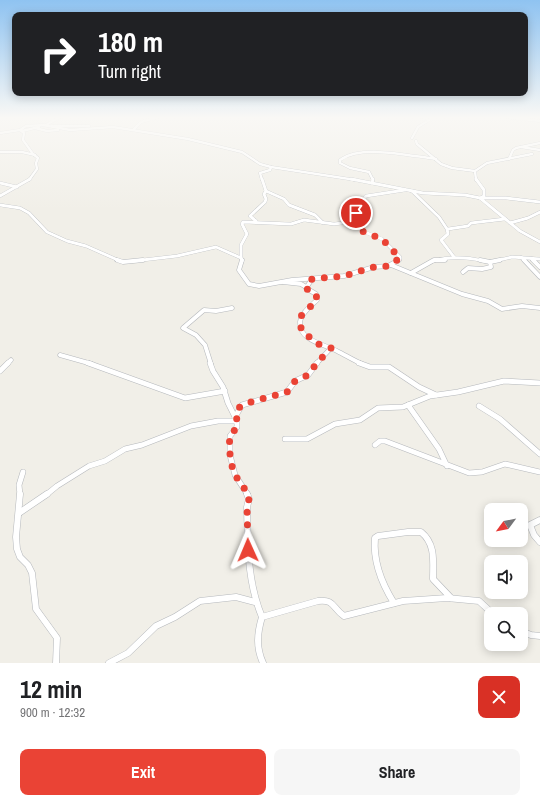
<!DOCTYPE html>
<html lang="en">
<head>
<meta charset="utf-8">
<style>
	body { margin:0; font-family:"Archivo Narrow",sans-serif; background:#f6f6f6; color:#202124; height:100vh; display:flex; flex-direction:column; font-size:15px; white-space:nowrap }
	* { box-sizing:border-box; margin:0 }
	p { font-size:13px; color:#757577 }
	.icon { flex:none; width:22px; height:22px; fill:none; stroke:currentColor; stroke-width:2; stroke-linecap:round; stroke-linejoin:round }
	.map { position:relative; height:663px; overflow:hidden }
	.sheet { display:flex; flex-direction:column; background:#fff; flex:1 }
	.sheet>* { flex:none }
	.hud { position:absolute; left:12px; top:12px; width:516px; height:84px; border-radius:8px; box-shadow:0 2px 10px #0003; background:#202124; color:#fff; overflow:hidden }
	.needle { width:26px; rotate:238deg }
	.controls { position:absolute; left:484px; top:503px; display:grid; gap:8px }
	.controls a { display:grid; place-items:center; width:44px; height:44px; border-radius:8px; background:#fff; box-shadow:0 2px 10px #0003; font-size:20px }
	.pin { position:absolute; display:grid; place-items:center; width:34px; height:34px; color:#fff; margin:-17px; border:2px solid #fff; border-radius:50%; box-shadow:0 1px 4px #0007 }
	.me { position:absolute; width:44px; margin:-22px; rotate:359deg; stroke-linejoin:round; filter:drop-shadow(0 0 3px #0008) }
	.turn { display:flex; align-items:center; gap:14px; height:84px; padding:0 20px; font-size:18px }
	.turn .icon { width:52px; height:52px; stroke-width:2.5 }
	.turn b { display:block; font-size:28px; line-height:34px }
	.round { display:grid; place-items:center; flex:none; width:42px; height:42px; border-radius:8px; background:#f6f6f6 }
	.summary { display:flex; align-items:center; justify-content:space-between; height:68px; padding:0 20px }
	h1 { font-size:24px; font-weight:700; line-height:30px }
	.primary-button { display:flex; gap:8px; margin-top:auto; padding:8px 20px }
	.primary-button a { flex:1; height:46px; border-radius:8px; background:#ea4335; color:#fff; font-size:16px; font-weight:700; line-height:46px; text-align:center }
	.primary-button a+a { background:#f6f6f6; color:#202124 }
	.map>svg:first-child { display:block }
</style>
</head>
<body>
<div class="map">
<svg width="540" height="663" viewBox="0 0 540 663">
	<rect width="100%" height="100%" fill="#f1efe8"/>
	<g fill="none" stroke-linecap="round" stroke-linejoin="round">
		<defs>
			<g id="minor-far4">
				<polyline points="507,117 540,121"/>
				<polyline points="46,125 60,117"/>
				<polyline points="52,126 89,126"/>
				<polyline points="35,128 47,131 58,130"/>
				<polyline points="134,129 141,122 159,117"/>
				<polyline points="20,130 24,133 23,140 33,154 38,158 36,163 37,169 29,180"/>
				<polyline points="22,131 39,127"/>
				<polyline points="0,133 20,130 26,126 43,125 70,130 113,127 188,139 242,152 260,164 271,167 356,180"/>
				<polyline points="412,138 418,127 429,120 423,117"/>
				<polyline points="416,141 417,144 441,164 452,168 475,171"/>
				<polyline points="521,147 540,150"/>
				<polyline points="0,152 22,152 35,155"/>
				<polyline points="509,159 513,150 516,148 540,143"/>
				<polyline points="262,180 260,173 270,170 271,167"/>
				<path d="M373,180l-4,-8 -19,-4 -10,-5v-3c22,-16 70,-4 96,-1"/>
				<polyline points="476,180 475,171 487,163 532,154"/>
			</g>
			<g id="minor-far3">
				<polyline points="262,179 266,191 284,199 289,205 315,215 323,223"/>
				<polyline points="351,179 423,193 465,195 480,198 520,231 540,242"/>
				<polyline points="476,179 484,190 484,196 480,198"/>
				<polyline points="0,183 17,187"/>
				<polyline points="372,183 373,179"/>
				<polyline points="412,191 439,217 447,229 448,234 441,240 454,257"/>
				<polyline points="0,196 30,179"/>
				<polyline points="483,198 506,198 540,202"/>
				<polyline points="0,205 20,208 29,213 47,232 67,241 86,246 120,261"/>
				<polyline points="256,221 250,216 265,202 266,199 264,194 266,191"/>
				<polyline points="510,223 528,218 540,212"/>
				<polyline points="448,229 468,226 471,223 505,219"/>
				<polyline points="521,257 525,261"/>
				<polyline points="241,258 241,245 247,234 242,224 243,222 291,224 304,220 334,224 359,221"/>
				<polyline points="531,258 534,261"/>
				<polyline points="134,261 177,256 216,247 241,258 242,261"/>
				<polyline points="397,261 400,259 400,257 382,239 362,231 356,208 366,196 405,190"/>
				<path d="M433,261c17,-5 34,-4 51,0"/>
				<polyline points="495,261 512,257 540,259"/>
			</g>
			<g id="minor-far2">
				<polyline points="117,260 123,262 143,260"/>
				<polyline points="242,260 239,270 249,284 259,286 292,280 344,276 374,267 388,266 399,260"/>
				<polyline points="480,260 490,262 500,260"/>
				<polyline points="524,260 540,277"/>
				<polyline points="533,260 540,267"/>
				<polyline points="391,265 462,294 488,301 502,309 522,306 540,308"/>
				<polyline points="463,272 468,268 482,269 491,267 490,262"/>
				<polyline points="411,273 434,260 445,260"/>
				<path d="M312,279l-6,9 10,6 1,6c-6,6 -16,13 -17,22 -1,19 24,22 37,29 8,4 16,9 25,13"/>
				<polyline points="283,282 301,284 306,287"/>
				<polyline points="60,355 92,364"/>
				<polyline points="7,364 11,360"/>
				<polyline points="211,364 205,345 196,335 183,328 204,310 216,311 232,308"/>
				<polyline points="316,364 331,348"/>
			</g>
			<g id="minor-far1">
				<polyline points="88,363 185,398 225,391"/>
				<polyline points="210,363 213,371 223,387 228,403 237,421 237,427 230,436 230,455 235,475 248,495"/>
				<polyline points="359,363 370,367 389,367 419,387 436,395"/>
				<polyline points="0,371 8,363"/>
				<polyline points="408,405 439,449 447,466"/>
				<polyline points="479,406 500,419 540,454"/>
				<polyline points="235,417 242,405 287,392 295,381 308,375 317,363"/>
				<polyline points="285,439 307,439 335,424 360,420 378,408 403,407 430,396 458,392 504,381 540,383"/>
				<polyline points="375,445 380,441 385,441 469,473 482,472 505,464 540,472"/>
				<polyline points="20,495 19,485 23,472"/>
				<polyline points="46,495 57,486 89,466 105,461 125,449 142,445 191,426 218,421 237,421"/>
			</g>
			<g id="minor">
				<polyline points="20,494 16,537 17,549 20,557 28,565 32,573 36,609 57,638 56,663"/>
				<path d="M247,494l2,5 -2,8c1,38 0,74 15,110"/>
				<polyline points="19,513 47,494"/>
				<polyline points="540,520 530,525 534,535 540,542"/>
				<path d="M394,603c-12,-19 -21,-42 -19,-65l3,-2 30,-4h13c15,12 12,30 12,47l18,19"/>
				<polyline points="521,631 531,635 540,636"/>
				<polyline points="109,663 128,653 156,626 175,617 200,601 236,597 255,602"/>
				<path d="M263,663c-7,-16 -6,-29 -1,-46l56,-16c17,-2 14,7 26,15l59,-15 44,-3 32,3 14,13"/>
			</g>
		</defs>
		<use href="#minor-far4" stroke="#b5b8bc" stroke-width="3"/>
		<use href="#minor-far3" stroke="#b5b8bc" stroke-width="3.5"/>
		<use href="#minor-far2" stroke="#b5b8bc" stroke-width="5"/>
		<use href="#minor-far1" stroke="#b5b8bc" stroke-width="6"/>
		<use href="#minor" stroke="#b5b8bc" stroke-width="7"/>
		<use href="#minor-far4" stroke="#fff" stroke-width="2.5"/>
		<use href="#minor-far3" stroke="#fff" stroke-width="3"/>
		<use href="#minor-far2" stroke="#fff" stroke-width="4"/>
		<use href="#minor-far1" stroke="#fff" stroke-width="5"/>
		<use href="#minor" stroke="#fff" stroke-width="6"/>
	</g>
	<linearGradient id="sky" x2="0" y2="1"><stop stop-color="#8fc3f1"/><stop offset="0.56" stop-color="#f9f8f5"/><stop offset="1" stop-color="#f9f8f5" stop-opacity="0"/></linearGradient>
	<rect width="540" height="210" fill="url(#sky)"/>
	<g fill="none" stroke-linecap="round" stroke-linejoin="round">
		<path stroke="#ea4335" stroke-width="7" stroke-dasharray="0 12.6" d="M248,550l-1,-43 2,-8 -3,-8 -11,-16 -3,-9 -3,-18 1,-12 7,-9c1,-12 -6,-17 10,-24l40,-11 8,-11 13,-6 8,-11 15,-16 -13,-4 -17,-14v-14l16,-16 -1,-6 -9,-5v-6l5,-4 32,-3 30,-9 14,-1 12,-8 -18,-19 -20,-8 -6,-18"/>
	</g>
</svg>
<div class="controls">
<a><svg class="needle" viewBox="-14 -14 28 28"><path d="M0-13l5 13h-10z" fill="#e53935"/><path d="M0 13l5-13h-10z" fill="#757577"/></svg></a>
<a><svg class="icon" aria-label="sound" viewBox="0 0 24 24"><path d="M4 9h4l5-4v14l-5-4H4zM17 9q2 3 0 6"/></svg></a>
<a><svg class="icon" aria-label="search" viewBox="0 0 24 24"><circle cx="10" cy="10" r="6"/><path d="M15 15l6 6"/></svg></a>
</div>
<div class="pin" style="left:356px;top:213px;background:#d93025"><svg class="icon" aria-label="arrive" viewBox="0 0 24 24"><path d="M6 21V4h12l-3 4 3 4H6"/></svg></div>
<svg class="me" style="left:248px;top:550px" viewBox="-20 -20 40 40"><path d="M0-17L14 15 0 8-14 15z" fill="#ea4335" stroke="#fff" stroke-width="4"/></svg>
<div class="hud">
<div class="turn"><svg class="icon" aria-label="right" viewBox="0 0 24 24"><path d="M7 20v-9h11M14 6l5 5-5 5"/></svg><div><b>180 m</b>Turn right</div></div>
</div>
</div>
<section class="sheet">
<div class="summary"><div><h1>12 min</h1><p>900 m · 12:32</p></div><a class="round" style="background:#d93025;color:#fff"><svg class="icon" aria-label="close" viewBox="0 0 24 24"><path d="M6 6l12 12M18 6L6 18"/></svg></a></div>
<div class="primary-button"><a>Exit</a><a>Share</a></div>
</section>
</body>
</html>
